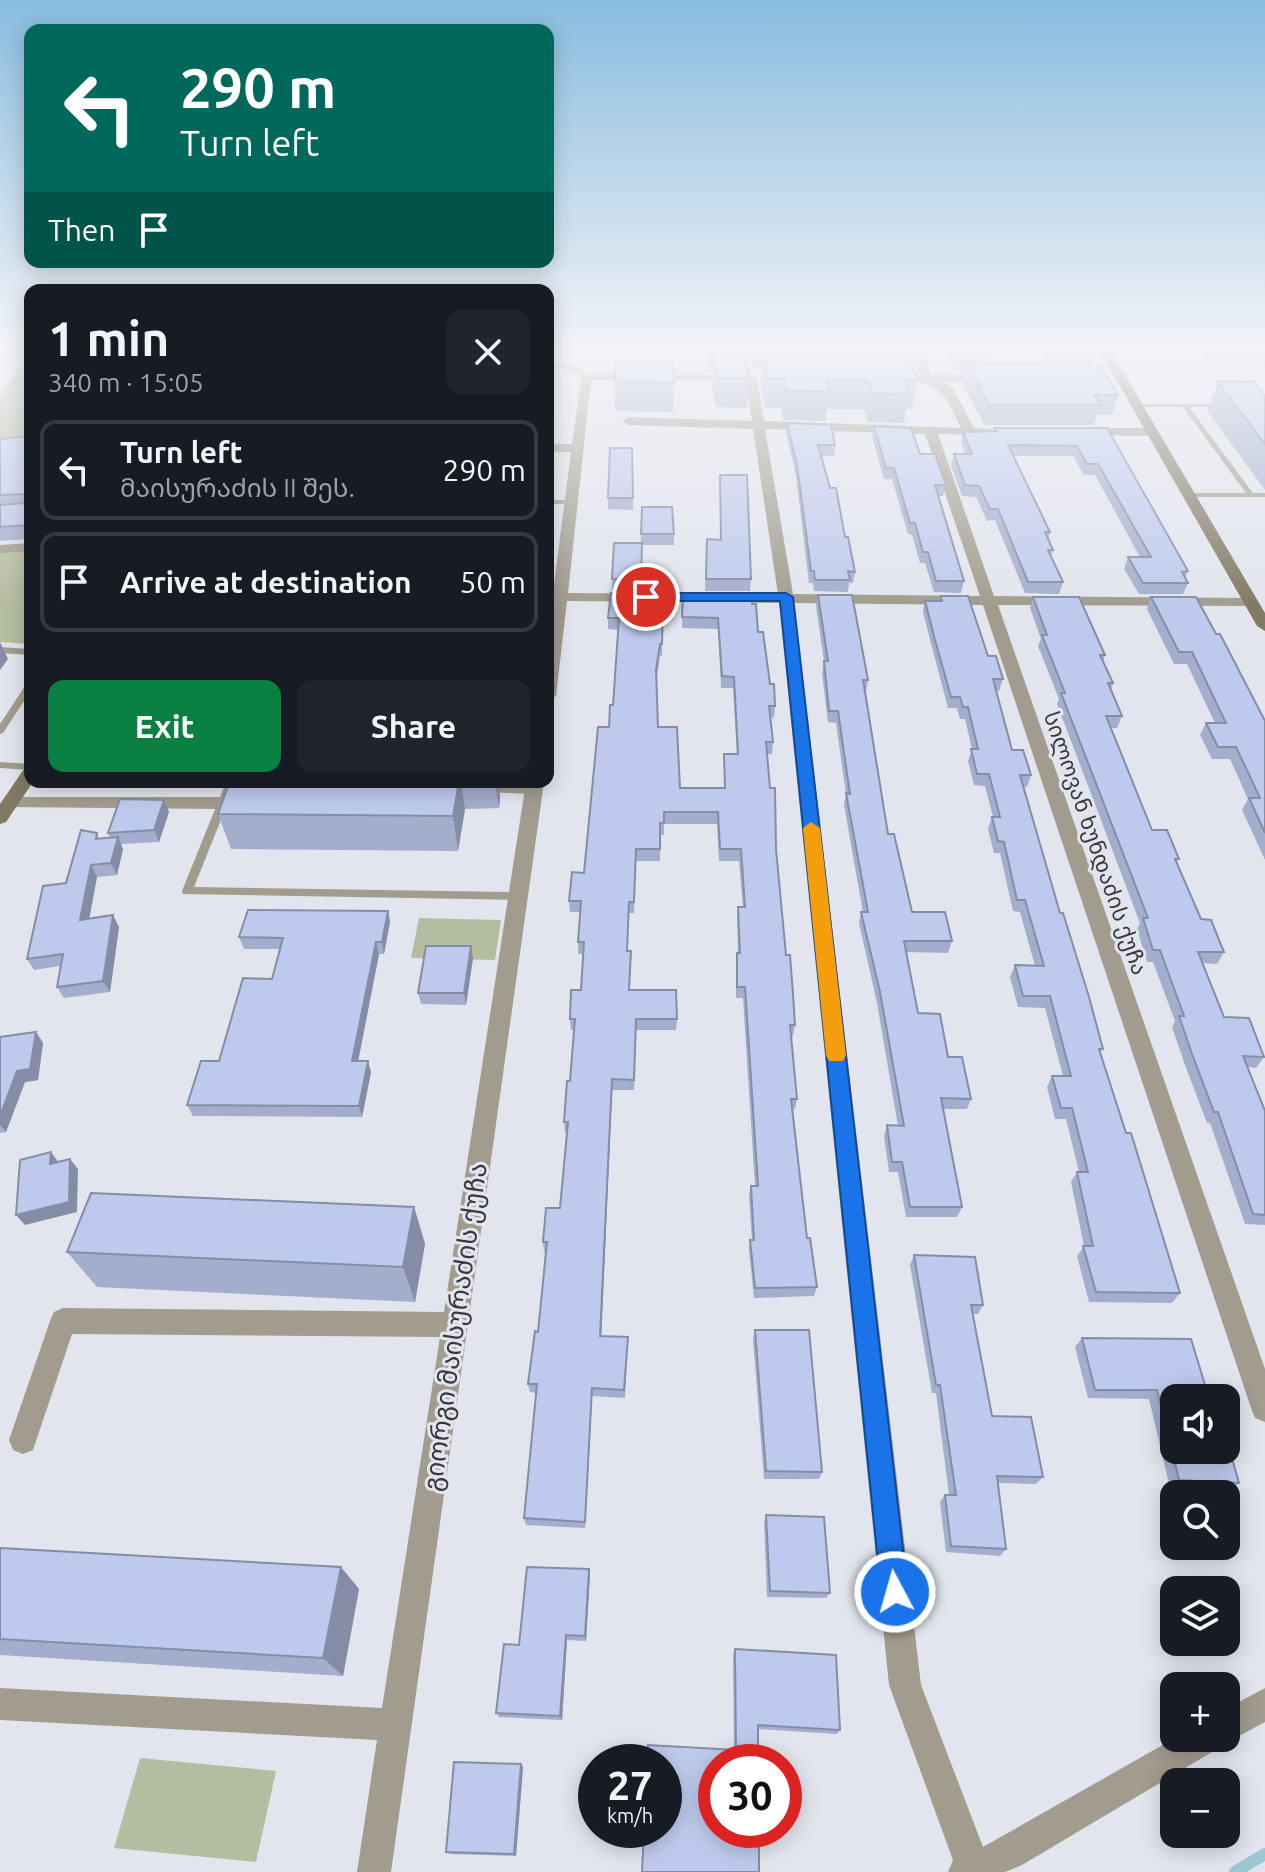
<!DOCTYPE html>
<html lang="en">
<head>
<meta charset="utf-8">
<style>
	body { margin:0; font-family:Ubuntu,"Noto Sans Georgian",sans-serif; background:#20242c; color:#f1f3f6; height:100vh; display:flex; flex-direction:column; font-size:30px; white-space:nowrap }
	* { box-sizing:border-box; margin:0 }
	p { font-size:26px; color:#9ea1a6 }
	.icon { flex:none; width:44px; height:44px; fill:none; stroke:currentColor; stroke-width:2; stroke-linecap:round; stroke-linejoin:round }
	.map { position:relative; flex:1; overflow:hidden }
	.sheet { position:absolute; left:24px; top:284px; width:530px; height:504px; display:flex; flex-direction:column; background:#171b24; border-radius:16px; box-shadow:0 4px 20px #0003 }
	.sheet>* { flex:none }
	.banner { position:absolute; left:24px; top:24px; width:530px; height:244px; border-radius:16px; box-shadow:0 4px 20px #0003; background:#00695c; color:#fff; overflow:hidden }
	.buttons { position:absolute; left:1160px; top:1384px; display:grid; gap:16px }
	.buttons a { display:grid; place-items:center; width:80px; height:80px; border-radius:16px; background:#171b24; box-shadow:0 4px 20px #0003; font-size:40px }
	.speed { position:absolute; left:578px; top:1744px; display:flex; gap:16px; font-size:40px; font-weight:700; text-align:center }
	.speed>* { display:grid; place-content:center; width:104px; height:104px; border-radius:50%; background:#171b24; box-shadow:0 4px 20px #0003; line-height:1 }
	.speed small { font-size:20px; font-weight:400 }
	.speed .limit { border:12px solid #d22; background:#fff; color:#111 }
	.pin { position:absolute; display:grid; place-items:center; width:68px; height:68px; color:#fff; margin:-34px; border:4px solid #fff; border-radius:50%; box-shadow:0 2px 8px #0007 }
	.me { position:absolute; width:88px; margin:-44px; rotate:354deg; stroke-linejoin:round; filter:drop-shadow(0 0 6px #0008) }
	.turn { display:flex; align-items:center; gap:28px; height:168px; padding:0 24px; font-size:36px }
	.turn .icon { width:104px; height:104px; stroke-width:2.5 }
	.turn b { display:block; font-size:56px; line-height:68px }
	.then { display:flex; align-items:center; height:76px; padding:0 24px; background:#0003; gap:16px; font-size:30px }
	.round { display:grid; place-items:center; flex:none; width:84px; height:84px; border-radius:16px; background:#20242c }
	.summary { display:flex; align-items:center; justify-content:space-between; height:136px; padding:0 24px }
	h1 { font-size:48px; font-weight:600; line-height:60px }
	.button { display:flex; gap:16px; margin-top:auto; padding:16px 24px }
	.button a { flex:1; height:92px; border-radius:16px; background:#0b8043; color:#fff; font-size:32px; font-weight:600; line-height:92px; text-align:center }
	.button a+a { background:#20242c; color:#f1f3f6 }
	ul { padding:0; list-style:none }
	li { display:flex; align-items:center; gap:24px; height:100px; margin:0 16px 12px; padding:0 8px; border:4px solid #363941; border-radius:16px }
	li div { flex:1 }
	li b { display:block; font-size:30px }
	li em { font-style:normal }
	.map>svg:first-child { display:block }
</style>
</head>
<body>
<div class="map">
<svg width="1265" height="1872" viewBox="0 0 1265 1872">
	<rect width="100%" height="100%" fill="#e2e5ed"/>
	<g fill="#b5bda0">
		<polygon points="19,346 30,346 30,439 0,441 0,397 24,359"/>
		<polygon points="30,548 30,644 0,642 0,551"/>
		<polygon points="419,918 501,920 495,960 411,958"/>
		<polygon points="140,1758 276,1771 256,1862 114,1848"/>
	</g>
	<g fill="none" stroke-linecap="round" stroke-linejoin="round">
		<polyline stroke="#99c8d2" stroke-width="12" points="1235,1872 1265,1854"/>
		<g fill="#a19c8d" fill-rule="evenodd">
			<polygon points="735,346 741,346 753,379 748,378"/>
			<polygon points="548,362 577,367 589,377 584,378 573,370 548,366"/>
			<polygon points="1137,404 1226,404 1226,406 1224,407 1189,407 1253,493 1265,493 1265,497 1185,497 1184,495 1188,493 1246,493 1183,407 1135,407 1135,405"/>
			<polygon points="548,500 571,500 575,502 571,504 548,504"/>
			<polygon points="0,647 30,649 30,655 0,653"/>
			<polygon points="30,682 30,692 3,733 0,734 0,724 27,683"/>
			<polygon points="0,762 30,764 30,770 0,768"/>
			<polygon points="233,784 238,787 233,790 194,887 518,892 523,896 518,900 183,894 182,891 224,787 226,785"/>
			<polygon points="486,787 533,788 538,791 533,794 483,792 481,790 483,788"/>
		</g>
		<g fill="#a19c8d" fill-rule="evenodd">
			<path d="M910,346h11l10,29h62l6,3 -6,3 -49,1 8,5 22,41 17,1v6l-53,-1 56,162 257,2 7,4 -7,4 -253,-1 267,764v53l-10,-4 -4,-10 -268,-803 -189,-2 127,1082 62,162 192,-109h51v-29l39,-21v34l-39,21 -5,-2 -4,8 -195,116 -17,7h-57l5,-12 -64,-175 -110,-1082 -212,-2 -11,95 -8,5v-70l23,-179h-23v-8h24l10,-69h155l6,3 -6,3 -146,-1 -23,213 210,1 -25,-165 -125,-4 -6,-4 6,-4 124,4 -7,-43 6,-3 6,3 7,43 197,7c-12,-24 -18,-46 -48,-46 -10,0 -18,2 -26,-3l6,-3 27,-1zM765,429l160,5 55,162 -187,-2z"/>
			<polygon points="1083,428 1151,428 1157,432 1151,436 1079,435 1077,432"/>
			<polygon points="30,543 30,551 0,553 0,545"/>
			<polygon points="526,782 544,782 391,1872 357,1872 377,1740 0,1720 0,1688 382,1708 440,1337 72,1334 33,1450 23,1454 13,1450 9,1440 50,1321 54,1312 63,1308 444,1312"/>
			<polygon points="10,797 221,797 230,803 221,809 4,807 1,803"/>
		</g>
		<g fill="#817962" fill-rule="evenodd">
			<polygon points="1097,346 1108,346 1265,613 1265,631 1257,626"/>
			<polygon points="30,767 30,782 33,782 6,822 0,824 0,804 24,769"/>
		</g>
	</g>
	<g fill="#a3aecc">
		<polygon points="703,346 744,346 743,356 749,379 747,408 716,407 711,384 712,372 708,372"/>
		<polygon points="747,346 904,346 902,356 918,380 912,409 906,409 904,423 868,422 864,409 827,409 826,421 783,420 781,408 765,408 761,384 762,371 755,371 746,351"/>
		<polygon points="946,346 988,346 984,364 1046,364 1036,346 1085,346 1085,348 1091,359 1089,364 1118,395 1112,415 1097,415 1094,425 984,425 963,384 966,371 957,371"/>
		<polygon points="1195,346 1265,346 1265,365 1209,365"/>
		<polygon points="674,361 673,412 615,411 615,382"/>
		<polygon points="1218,382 1265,396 1265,490 1207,411"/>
		<polygon points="787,423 835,445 834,456 821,456 855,572 853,583 849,583 848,592 814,591 813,583 809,583 796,476 786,434"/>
		<polygon points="874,426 920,454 946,485 943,496 938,496 964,581 961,593 934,592 925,563 920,563 912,535 908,534 892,479 884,479 872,437"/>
		<polygon points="994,428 1107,428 1188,571 1185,578 1188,583 1183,594 1139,594 1124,569 1128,557 1140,557 1095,475 1084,475 1073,456 1013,456 1050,532 1048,539 1053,550 1051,556 1063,582 1059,594 1025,593 995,520 987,521 976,497 962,496 951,465 954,454 965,454 961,442 963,432 993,431"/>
		<polygon points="30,436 30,539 0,541 0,439"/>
		<polygon points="632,448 633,510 608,509 608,498"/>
		<polygon points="720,475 751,579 750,591 705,591 707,539 720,540"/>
		<polygon points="641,534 674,534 674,545 642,545 641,590 612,590 612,579 641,543"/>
		<polygon points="683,594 752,604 775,706 774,718 770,717 773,742 772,754 767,754 786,955 795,1025 793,1036 791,1036 797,1099 795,1109 793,1109 807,1238 817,1287 814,1296 754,1298 749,1250 750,1240 752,1240 749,1196 751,1186 755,1186 743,998 736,998 736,964 737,953 738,953 737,918 738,907 743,907 739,861 719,861 717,824 664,824 664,835 660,835 660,861 636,861 634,913 629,913 627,951 629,990 677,1019 676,1030 636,1030 634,1090 612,1090 601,1336 628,1337 625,1398 592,1396 585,1528 526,1525 524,1518 536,1393 530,1392 528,1384 538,1332 546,1252 544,1252 543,1242 560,1208 567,1133 565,1133 564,1122 570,1081 574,1030 571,1030 570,1019 581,990 583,954 578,954 578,942 580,912 570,912 569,901 584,873 613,705 618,630 608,629 608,618 640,604 663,604 662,656 660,656 657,678 658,727 680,788 724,788 724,754 737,754 733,688 721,688 718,629 682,628"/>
		<polygon points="818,595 868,680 866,692 888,834 912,912 952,941 948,953 906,952 918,1013 948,1057 971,1099 967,1109 943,1109 962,1207 957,1217 906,1217 898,1172 889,1172 884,1136 887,1125 898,1126 877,1003 859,923 861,912 863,912 844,805 846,794 836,723 828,722 822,673 824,661 816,606"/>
		<polygon points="941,596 988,656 1003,679 999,691 996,691 1012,750 1031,775 1027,787 1023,787 1060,913 1103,1049 1100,1053 1180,1293 1172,1303 1089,1302 1077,1256 1084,1246 1071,1182 1077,1172 1079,1172 1066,1119 1055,1119 1047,1087 1052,1076 1063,1076 1045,1008 1018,1007 1010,977 1015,965 1035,966 1020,912 1013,911 1000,853 994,853 988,829 992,817 993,817 985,786 974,785 968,761 972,749 965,719 960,719 957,708 948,708 933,651 923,612 925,601 939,601"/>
		<polygon points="1033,597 1105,655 1103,661 1113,683 1111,690 1122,716 1117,728 1111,728 1152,830 1179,859 1176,863 1201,919 1224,952 1217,964 1202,963 1224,1017 1264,1057 1256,1068 1248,1067 1265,1111 1265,1225 1245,1224 1210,1123 1207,1123 1185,1065 1172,1027 1175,1021 1153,962 1147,962 1137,929 1140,923 1057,704 1059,699 1038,646 1041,639 1030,608"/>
		<polygon points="1151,597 1265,721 1265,860 1242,810 1248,799 1230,759 1212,759 1200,735 1206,723 1215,723 1187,664 1174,664 1147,609"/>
		<polygon points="386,782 501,782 500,785 498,785 500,797 499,808 465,809 458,851 231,849 218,814 385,787"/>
		<polygon points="169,812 159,842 121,844 123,849 117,875 97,877 89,918 119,927 110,992 64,998 57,987 60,966 34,970 27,959 66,883 97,833 99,839 110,838 108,833"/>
		<polygon points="388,911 390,922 384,954 379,954 358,1061 371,1072 362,1117 193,1116 187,1105 219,1061 272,979 280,949 244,949 239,937"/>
		<polygon points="473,958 466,1005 421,1004 418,993"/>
		<polygon points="36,1032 43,1043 38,1080 25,1082 6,1132 0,1133 0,1037"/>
		<polygon points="414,1207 425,1244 415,1302 97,1287 67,1252"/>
		<polygon points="914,1255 983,1305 978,1314 972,1314 992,1416 1043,1477 1036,1484 998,1483 1006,1549 1000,1556 946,1552 940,1502 945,1495 949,1495 936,1393 932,1393 910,1265"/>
		<polygon points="755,1330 822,1472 819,1479 764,1479 753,1339"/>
		<polygon points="1082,1338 1174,1398 1239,1483 1229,1491 1170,1488 1149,1399 1088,1398 1075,1347"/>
		<polygon points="766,1515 830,1593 826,1598 767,1597 764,1522"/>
		<polygon points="0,1548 359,1589 343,1676 0,1655"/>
		<polygon points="590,1575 586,1641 567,1640 562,1720 499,1717 496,1713 519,1645"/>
		<polygon points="735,1649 840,1730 837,1734 758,1729 758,1762 734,1750 733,1654"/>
		<polygon points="523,1767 516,1856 450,1854 446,1852"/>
	</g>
	<g fill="#858da6">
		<polygon points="0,642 8,659 0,670"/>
		<polygon points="459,782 461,782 465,809 458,851 453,816"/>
		<polygon points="495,782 498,782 500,797 499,808"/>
		<polygon points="164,800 169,812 159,842 154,830"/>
		<polygon points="118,837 123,849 117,875 111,863"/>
		<polygon points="91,865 97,877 87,931 80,920"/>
		<polygon points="388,911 390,922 384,954 382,942"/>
		<polygon points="113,915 119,927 110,992 103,981"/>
		<polygon points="376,942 379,954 356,1072 352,1061"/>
		<polygon points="471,946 473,958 466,1005 464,993"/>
		<polygon points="36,1032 43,1043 38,1080 25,1082 6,1132 0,1125 0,1116 17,1071"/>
		<polygon points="368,1061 371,1072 362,1117 359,1106"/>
		<polygon points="612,1079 612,1090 601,1344 600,1336"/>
		<polygon points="51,1152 59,1163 50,1164"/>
		<polygon points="70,1159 78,1169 77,1212 25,1225 16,1215"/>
		<polygon points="414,1207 425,1244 415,1302 403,1267"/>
		<polygon points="592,1388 592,1396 585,1528 585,1522"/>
		<polygon points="341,1567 359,1589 343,1676 323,1658"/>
		<polygon points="589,1569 590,1575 586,1641 585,1636"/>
		<polygon points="566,1635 567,1640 562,1720 560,1716"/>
		<polygon points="521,1764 523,1767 516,1856 514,1854"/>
	</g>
	<g fill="#becaed" stroke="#858da6" stroke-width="2">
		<polygon points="1047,346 1084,346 1091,359 1054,359"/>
		<polygon points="712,355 745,356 749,379 718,378"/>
		<polygon points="763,356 909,356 918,380 904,380 909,394 873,393 869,380 827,380 830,392 786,391 784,379 767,379"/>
		<polygon points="615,361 674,361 674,383 615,382"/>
		<polygon points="968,364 1100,364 1118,395 1094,395 1101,405 989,405"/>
		<polygon points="1253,381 1265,396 1265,444 1218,382"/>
		<polygon points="787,423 831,425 835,445 818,445 830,488 836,488 845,537 848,537 855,572 848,571 850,580 815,580 814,571 811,571 797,465"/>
		<polygon points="874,426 911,428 920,454 935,454 946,485 935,485 964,581 936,581 928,552 923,552 915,523 910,523 894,468 886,468"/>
		<polygon points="994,428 1107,428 1188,571 1182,572 1188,583 1143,583 1128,557 1151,557 1098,464 1087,464 1077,446 1008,445 1050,532 1045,532 1053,550 1048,550 1063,582 1028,582 998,509 990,509 979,486 965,485 954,454 972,454 963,432 996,431"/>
		<polygon points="30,436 30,525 0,527 0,505 24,503 26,494 0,495 0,439"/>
		<polygon points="610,448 632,448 633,498 608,498"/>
		<polygon points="720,475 747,475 751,579 706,579 707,539 721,540"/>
		<polygon points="642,507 672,507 674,534 641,534"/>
		<polygon points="614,543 642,543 641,579 612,579"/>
		<polygon points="611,593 640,593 640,604 663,604 662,644 660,644 656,670 658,727 677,727 680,788 725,788 724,754 738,754 734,677 722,676 718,618 682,617 683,594 751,594 752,604 756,604 758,632 763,632 770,684 774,684 775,706 769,706 773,742 766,742 770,788 775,788 776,849 786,955 790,955 793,994 795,1025 790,1025 797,1099 791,1099 807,1238 810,1238 817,1287 755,1288 750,1240 754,1240 751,1186 758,1186 745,987 737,987 737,953 740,953 738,907 745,907 741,849 720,849 718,812 664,812 664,823 660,823 660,849 636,849 634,902 629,902 627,951 631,951 629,990 676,990 677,1019 636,1019 634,1080 612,1079 600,1336 628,1337 624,1390 592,1388 585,1522 524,1518 537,1384 528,1384 535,1331 538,1332 547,1242 543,1242 546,1208 560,1208 568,1122 564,1122 567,1081 570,1081 575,1019 570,1019 571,990 581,990 584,942 578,942 581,901 569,901 572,872 584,873 598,727 609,727 610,705 613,705 619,618 608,618"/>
		<polygon points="818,595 852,595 868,680 863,680 888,834 894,834 912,912 945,912 952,941 904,941 918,1013 940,1014 948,1057 962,1057 971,1099 941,1098 962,1207 910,1207 902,1162 892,1162 887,1125 904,1126 880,992 861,912 868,912 846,793 850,794 838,711 829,711 824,661 828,661"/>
		<polygon points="941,596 968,596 988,656 996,656 1003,679 993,679 1012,750 1023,750 1031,775 1020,775 1060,913 1063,913 1089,997 1103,1049 1099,1049 1126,1133 1131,1133 1180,1293 1096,1292 1083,1246 1093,1246 1077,1172 1088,1172 1072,1108 1061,1108 1052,1076 1071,1076 1050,996 1023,996 1015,965 1044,966 1025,900 1017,900 1004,842 998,841 992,817 1000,817 989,774 977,774 971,749 978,749 968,707 963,707 960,697 951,697 935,640 925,601 942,601"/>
		<polygon points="1033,597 1079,597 1105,655 1100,655 1113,683 1108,683 1122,716 1106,716 1152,830 1167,830 1179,859 1175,859 1201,919 1211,920 1224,952 1198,952 1224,1017 1249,1018 1264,1057 1243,1056 1265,1111 1265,1215 1253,1214 1218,1112 1214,1112 1192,1054 1179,1016 1184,1016 1160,950 1153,950 1143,918 1148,918 1061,693 1065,693 1042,635 1047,635"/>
		<polygon points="1151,597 1196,597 1216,634 1220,634 1265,721 1265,833 1249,798 1260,798 1236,747 1218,747 1206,723 1226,723 1192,652 1179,652"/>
		<polygon points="386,782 459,782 453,816 218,814 228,786 385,787"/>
		<polygon points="120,799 164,800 154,830 108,833"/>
		<polygon points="81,830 97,833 96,839 118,837 111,863 91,865 80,920 113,915 103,981 57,987 63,954 27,959 43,886 66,883"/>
		<polygon points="248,910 388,911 382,942 376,942 352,1061 368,1061 359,1106 187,1105 201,1061 219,1061 243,978 272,979 283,938 239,937"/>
		<polygon points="426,946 471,946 464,993 418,993"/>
		<polygon points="36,1032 30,1069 17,1071 0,1116 0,1037"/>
		<polygon points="51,1152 50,1164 70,1159 69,1202 16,1215 20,1160"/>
		<polygon points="91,1193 414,1207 403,1267 67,1252"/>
		<polygon points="914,1255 975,1257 983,1305 971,1305 992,1416 1031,1417 1043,1477 997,1476 1006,1549 951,1546 945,1495 956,1495 940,1385 936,1385"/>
		<polygon points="755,1330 809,1330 822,1472 766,1471"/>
		<polygon points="1082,1338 1191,1339 1209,1398 1174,1398 1174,1450 1226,1450 1226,1437 1239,1483 1179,1480 1157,1390 1095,1390"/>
		<polygon points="766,1515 824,1517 830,1593 770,1591"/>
		<polygon points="0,1548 341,1567 323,1658 0,1639"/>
		<polygon points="527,1567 589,1569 585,1636 566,1635 560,1716 496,1713 504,1644 519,1645"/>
		<polygon points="735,1649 836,1655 840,1730 758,1725 758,1762 716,1762 716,1830 759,1830 759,1872 642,1872 644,1830 664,1830 664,1762 647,1762 648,1745 736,1750"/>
		<polygon points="454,1762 521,1764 514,1854 446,1852"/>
	</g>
	<linearGradient id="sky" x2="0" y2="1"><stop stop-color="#88bcdf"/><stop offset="0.57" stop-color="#f2f3f7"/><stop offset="1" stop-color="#f2f3f7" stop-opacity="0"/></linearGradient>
	<rect width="1265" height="608" fill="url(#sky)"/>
	<polygon fill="#1a73e8" stroke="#114b97" stroke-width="2" points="786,593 793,597 908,1592 904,1602 895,1606 885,1602 881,1592 780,601 646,601 639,597 646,593"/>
	<polygon fill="#f59e0b" points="811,822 820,828 846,1055 843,1061 829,1061 826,1055 803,828"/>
	<g text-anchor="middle" stroke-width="6" stroke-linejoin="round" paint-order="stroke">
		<g font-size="22" fill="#37383c" stroke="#e2e5ed">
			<text transform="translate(1096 843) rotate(71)" y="8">სილოვან ხუნდაძის ქუჩა</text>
		</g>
		<g font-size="26" fill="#37383c" stroke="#e2e5ed">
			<text transform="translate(455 1327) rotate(-82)" y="9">გიორგი მაისურაძის ქუჩა</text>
		</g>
	</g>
</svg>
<div class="buttons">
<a><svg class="icon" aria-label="sound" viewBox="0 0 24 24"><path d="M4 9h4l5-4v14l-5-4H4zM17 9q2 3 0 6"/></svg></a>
<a><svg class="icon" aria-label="search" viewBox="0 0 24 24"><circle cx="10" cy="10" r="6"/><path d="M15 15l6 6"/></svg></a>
<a><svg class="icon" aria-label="layers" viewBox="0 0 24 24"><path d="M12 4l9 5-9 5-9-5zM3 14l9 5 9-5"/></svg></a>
<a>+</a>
<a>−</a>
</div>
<div class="speed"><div>27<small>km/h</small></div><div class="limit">30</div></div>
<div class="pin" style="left:646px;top:597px;background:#d93025"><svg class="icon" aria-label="arrive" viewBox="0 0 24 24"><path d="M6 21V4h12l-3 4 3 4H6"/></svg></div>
<svg class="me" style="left:895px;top:1592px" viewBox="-20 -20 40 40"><circle r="17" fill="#1a73e8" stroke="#fff" stroke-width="3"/><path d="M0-11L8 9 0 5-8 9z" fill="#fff"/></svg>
<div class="banner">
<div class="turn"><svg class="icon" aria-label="left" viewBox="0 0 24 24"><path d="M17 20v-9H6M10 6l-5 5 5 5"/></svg><div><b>290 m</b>Turn left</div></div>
<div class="then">Then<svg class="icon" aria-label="arrive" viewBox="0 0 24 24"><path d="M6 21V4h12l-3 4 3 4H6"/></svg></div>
</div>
<section class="sheet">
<div class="summary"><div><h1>1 min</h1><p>340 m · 15:05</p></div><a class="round"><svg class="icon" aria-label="close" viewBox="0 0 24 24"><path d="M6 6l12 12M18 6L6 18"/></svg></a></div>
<ul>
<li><svg class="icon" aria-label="left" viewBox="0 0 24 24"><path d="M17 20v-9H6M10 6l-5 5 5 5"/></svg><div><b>Turn left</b><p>მაისურაძის II შეს.</p></div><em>290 m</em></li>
<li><svg class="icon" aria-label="arrive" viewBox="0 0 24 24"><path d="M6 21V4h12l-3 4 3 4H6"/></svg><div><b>Arrive at destination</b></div><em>50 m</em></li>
</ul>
<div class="button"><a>Exit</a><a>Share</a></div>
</section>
</div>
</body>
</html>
